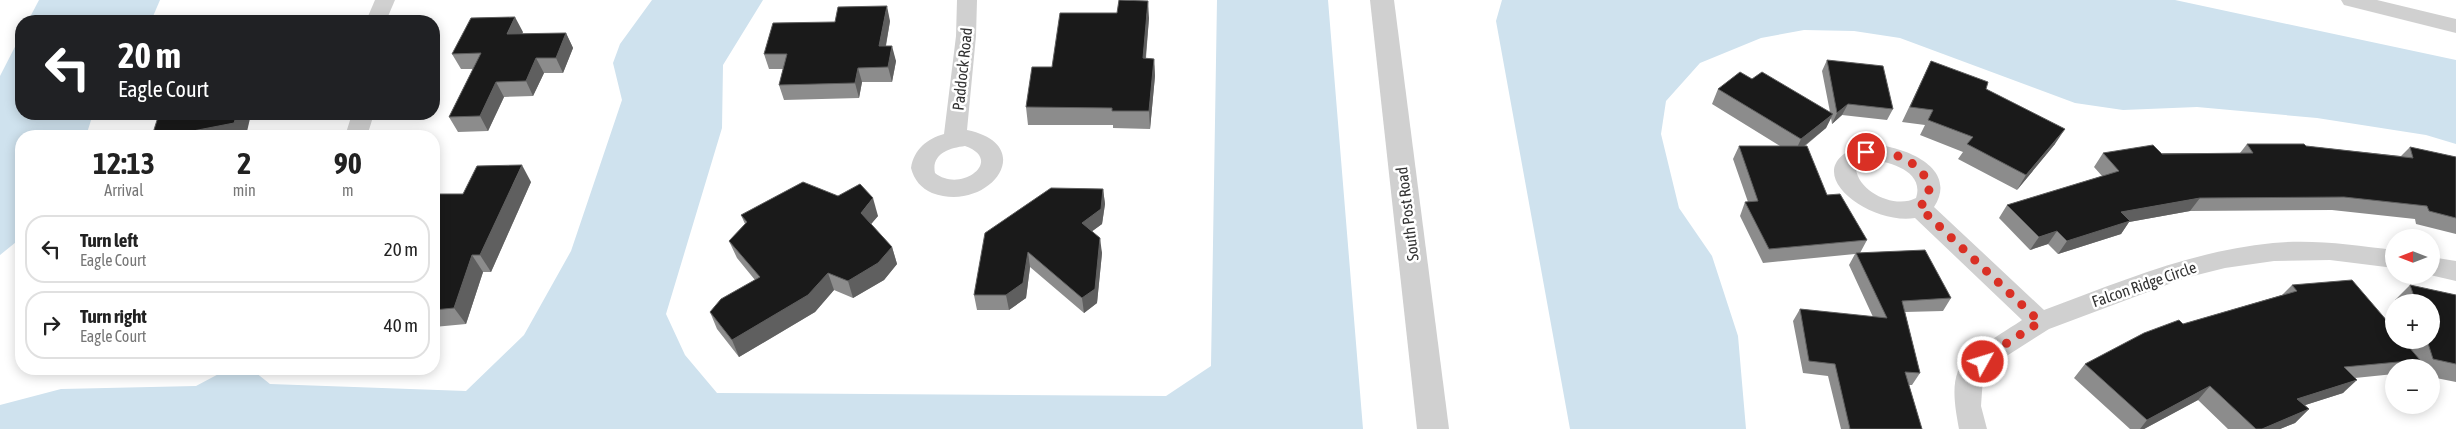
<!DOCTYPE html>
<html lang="en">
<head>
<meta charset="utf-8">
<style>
	body { margin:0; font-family:"Asap Condensed",sans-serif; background:#f2f2f2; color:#222; height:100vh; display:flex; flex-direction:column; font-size:19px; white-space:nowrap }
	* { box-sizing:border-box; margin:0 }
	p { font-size:16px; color:#767676 }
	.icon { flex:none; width:28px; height:28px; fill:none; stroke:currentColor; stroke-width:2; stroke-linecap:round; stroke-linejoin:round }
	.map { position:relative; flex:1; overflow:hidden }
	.drawer { position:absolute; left:15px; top:130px; width:425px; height:245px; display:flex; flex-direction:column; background:#fff; border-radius:20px; box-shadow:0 2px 12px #0003 }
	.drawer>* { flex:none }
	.top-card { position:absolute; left:15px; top:15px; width:425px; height:105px; border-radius:20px; box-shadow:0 2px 12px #0003; background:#202124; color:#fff; overflow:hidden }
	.needle { width:32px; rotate:270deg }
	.buttons { position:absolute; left:2385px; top:229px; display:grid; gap:10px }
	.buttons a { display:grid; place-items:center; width:55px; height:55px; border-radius:50%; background:#fff; box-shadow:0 2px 12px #0003; font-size:25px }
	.pin { position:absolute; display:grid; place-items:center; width:42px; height:42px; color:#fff; margin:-21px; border:2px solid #fff; border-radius:50%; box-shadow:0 1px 5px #0007 }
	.me { position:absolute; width:55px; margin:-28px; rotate:51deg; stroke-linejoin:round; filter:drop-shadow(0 0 4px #0008) }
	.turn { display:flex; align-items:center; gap:18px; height:105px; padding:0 20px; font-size:22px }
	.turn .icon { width:65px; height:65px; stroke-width:2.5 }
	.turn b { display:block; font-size:35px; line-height:42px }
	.eta { display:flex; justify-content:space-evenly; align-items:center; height:85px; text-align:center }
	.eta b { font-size:30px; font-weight:700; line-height:35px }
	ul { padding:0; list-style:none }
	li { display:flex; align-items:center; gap:15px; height:68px; margin:0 10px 8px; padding:0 10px; border:2px solid #e0e0e0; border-radius:20px }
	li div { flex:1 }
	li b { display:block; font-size:19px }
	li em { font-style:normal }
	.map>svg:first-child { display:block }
</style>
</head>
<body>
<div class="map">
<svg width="2456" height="429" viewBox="0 0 2456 429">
	<rect width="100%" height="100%" fill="#fff"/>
	<g fill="#cfe2ee">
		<polygon points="39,0 160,0 151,21 28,21"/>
		<polygon points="652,0 763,0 723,65 722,128 666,314 685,355 717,393 1166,396 1211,366 1217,0 1328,0 1363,429 0,429 0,405 61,389 196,386 228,369 251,369 270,384 466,391 524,335 571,251 622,100 613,63 620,44"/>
		<polygon points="1502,0 2175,0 2456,60 2456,144 2426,135 2317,118 2197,107 2123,110 2075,103 1900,38 1854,31 1804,30 1761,38 1700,63 1666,101 1661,134 1679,208 1712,256 1738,336 1746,429 1570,429 1496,21"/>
		<polygon points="21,35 21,114 93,114 86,136 21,136 21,238 0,255 0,76"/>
	</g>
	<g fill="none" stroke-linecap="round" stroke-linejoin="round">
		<g fill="#d0d0d0" fill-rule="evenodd">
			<polygon points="375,0 395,0 386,21 366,21"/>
			<path d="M957,0h20l-1,36 -9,94c73,15 22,84 -35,63 -11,-5 -18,-13 -21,-25 3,-19 16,-29 33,-34l12,-98zM965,146c40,14 -4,48 -30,27 -4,-19 14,-25 30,-27z"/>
			<polygon points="2341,0 2377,0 2456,19 2456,33 2344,5"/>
			<polygon points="352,114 374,114 367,136 345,136"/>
			<path d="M1866,144c31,0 95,21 68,63l110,103c76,-28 147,-59 229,-67 40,-4 81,2 121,7v18l-64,-8 -56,1 -49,7 -40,10 -136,51 -44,28 -22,20 -2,29 6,23h-28c-3,-17 -8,-41 -1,-58 7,-17 48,-40 64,-51l-107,-102c-48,8 -125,-52 -49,-74zM1869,160c20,1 56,11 47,38 -20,11 -57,-5 -60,-29z"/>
			<polygon points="2431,257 2456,261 2456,281 2430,275"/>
		</g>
		<polygon fill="#d0d0d0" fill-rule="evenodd" points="1370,0 1394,0 1449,429 1417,429"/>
	</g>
	<g fill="#8c8c8c">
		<polygon points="1149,18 1146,58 1154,59 1155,76 1150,129 1113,128 1113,125 1028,125 1026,107"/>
		<polygon points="890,21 886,46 896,61 892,82 862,82 859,98 784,100 779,85 783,69 769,69 764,54"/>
		<polygon points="523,32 522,34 566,33 573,48 563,73 544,73 533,96 504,97 488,131 458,132 449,117 473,69 461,69 452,54"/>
		<polygon points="1827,60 1893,109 1887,120 1842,115 1832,124 1831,118 1826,128 1805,146 1827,195 1867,240 1860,253 1951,298 1943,311 1905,312 1920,373 1912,385 1909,385 1922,429 1841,429 1828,376 1803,373 1793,321 1800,309 1873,317 1849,265 1855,254 1763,263 1740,216 1745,202 1748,202 1733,159 1739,146 1780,146 1712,104 1718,89 1752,79 1830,112 1822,71"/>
		<polygon points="1931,61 1986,89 2055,144 2017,190 1958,159 1963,152 1920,135 1925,125 1902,122"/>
		<polygon points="2247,144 2306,146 2401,156 2410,147 2456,157 2456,234 2416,224 2415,219 2332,210 2190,211 2129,222 2121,234 2058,254 2048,244 2030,250 1999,218 2007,205 2102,176 2094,167 2103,153 2240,153"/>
		<polygon points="531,182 491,272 483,272 466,324 434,327 434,194 463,194"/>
		<polygon points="1103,189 1105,204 1102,224 1092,231 1102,253 1097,303 1084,313 1030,267 1026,298 1009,310 977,310 974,295"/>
		<polygon points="838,196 878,216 871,224 892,247 897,264 884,280 853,298 834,290 815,312 739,357 717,329 710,312 755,280 737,258 729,241 745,224 741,215"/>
		<polygon points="2292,285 2409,348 2407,340 2431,340 2431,302 2396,302 2395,300 2410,285 2456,295 2456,382 2431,377 2431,368 2415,368 2414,364 2411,368 2394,368 2394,374 2355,378 2343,393 2305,405 2309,409 2295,423 2280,429 2228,429 2198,400 2144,429 2130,429 2074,378 2085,364 2183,324 2282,295"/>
	</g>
	<g fill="#5f5f5f">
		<polygon points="1148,1 1149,18 1144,76 1143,58"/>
		<polygon points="887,6 890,21 883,61 879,46"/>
		<polygon points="515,17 523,32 515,49 507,34"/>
		<polygon points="566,33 573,48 563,73 556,58"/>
		<polygon points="892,46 896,61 892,82 888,67"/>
		<polygon points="536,58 544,73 533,96 526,81"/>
		<polygon points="1154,59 1155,76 1150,129 1149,111"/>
		<polygon points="858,68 862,82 859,98 855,83"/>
		<polygon points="496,82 504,97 488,131 480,116"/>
		<polygon points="1848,104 1842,115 1832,124 1837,113"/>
		<polygon points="237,114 251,114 246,136 167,136"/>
		<polygon points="1833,114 1826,128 1794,154 1801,139"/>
		<polygon points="2065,129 2055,144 2017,190 2026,175"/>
		<polygon points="522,165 531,182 491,272 480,255"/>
		<polygon points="1103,189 1105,204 1102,224 1083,238 1082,223"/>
		<polygon points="873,198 878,216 866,230 861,213"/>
		<polygon points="2200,198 2190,211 2129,222 2121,234 2058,254 2067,241 2121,212"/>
		<polygon points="2057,231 2048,244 2030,250 2039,237"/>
		<polygon points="1100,238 1102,253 1097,303 1084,313 1082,298"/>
		<polygon points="892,247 897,264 884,280 853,298 848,281"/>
		<polygon points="1028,252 1030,267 1026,298 1009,310 1006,295"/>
		<polygon points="472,255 483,272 466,324 454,308"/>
		<polygon points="828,273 834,290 815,312 739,357 732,340"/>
		<polygon points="2357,380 2343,393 2284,412 2297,399"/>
		<polygon points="2210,386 2198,400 2144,429 2140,429 2147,420"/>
		<polygon points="2309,409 2295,423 2280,429 2262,429"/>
	</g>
	<g fill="#1a1a1a" stroke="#5f5f5f">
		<polygon points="1119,0 1148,1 1143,58 1154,59 1149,111 1112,111 1112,108 1026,107 1032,67 1052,67 1060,13 1117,13"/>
		<polygon points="887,6 879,46 892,46 888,67 858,68 855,83 779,85 787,54 764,54 773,23 835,22 838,7"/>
		<polygon points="515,17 507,34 566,33 556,58 536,58 526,81 496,82 480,116 449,117 481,53 452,54 471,18"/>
		<polygon points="1827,60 1883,66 1893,109 1848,104 1837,113"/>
		<polygon points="1931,61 1988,82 1986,89 2065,129 2026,175 1967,144 1973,137 1928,120 1933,110 1910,107"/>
		<polygon points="1740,72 1752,79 1762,72 1833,114 1801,139 1718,89"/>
		<polygon points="159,114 237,114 234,123 167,136 152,136"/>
		<polygon points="2247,144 2304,144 2306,146 2413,158 2410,147 2456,157 2456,218 2429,211 2427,206 2344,197 2200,198 2121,212 2130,221 2067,241 2057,231 2039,237 2007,205 2119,171 2103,153 2153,145 2162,154 2253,153"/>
		<polygon points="1739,146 1807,146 1827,195 1840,194 1867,240 1769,249 1745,202 1758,201"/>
		<polygon points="522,165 480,255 472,255 454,308 434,310 434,194 463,194 477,166"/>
		<polygon points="803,182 838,196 860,184 873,198 861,213 892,247 878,263 848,281 828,273 808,295 732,340 710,312 721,299 760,277 729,241 747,222 741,215"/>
		<polygon points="1051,188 1103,189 1101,209 1082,223 1100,238 1095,289 1082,298 1028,252 1023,283 1006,295 974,295 985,233"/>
		<polygon points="1925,250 1951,298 1902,301 1920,373 1905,372 1922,429 1850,429 1835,364 1809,361 1800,309 1887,318 1856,253"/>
		<polygon points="2352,280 2394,329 2394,340 2403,340 2420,360 2344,367 2357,380 2297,399 2309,409 2262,429 2256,429 2210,386 2147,420 2085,364 2144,333 2179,320 2183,324 2297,291 2292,285"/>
		<polygon points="2410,285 2456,295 2456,364 2433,359 2427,340 2431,340 2431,302 2416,302"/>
	</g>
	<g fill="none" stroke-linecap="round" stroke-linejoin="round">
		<path stroke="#d93025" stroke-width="9" stroke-dasharray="0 16.2" d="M1866,152c14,0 27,1 39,7 19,10 35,32 14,48l121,115 -44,28 -13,12"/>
	</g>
	<g text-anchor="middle" stroke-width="5" stroke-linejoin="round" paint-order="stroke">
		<g font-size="16" fill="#333" stroke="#fff">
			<text transform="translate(962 69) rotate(-84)" y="6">Paddock Road</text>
			<text transform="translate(1407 214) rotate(-97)" y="6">South Post Road</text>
			<text transform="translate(2144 284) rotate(-19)" y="6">Falcon Ridge Circle</text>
		</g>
	</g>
</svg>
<div class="buttons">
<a><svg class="needle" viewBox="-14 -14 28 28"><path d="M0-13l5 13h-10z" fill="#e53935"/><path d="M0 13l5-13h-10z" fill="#767676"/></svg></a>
<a>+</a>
<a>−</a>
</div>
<div class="pin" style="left:1866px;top:152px;background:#d93025"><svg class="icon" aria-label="arrive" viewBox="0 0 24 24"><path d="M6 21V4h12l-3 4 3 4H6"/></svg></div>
<svg class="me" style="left:1983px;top:362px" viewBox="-20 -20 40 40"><circle r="17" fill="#d93025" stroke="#fff" stroke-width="3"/><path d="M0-11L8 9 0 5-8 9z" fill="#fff"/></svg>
<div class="top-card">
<div class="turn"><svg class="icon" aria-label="left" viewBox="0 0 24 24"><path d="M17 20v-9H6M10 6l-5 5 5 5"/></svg><div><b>20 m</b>Eagle Court</div></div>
</div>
<section class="drawer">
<div class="eta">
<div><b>12:13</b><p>Arrival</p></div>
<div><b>2</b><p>min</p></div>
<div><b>90</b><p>m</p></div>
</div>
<ul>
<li><svg class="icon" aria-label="left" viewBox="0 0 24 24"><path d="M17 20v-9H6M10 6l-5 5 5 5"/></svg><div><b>Turn left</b><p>Eagle Court</p></div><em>20 m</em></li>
<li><svg class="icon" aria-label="right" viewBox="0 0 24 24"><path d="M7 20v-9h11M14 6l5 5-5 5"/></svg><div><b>Turn right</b><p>Eagle Court</p></div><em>40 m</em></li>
</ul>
</section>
</div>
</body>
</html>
